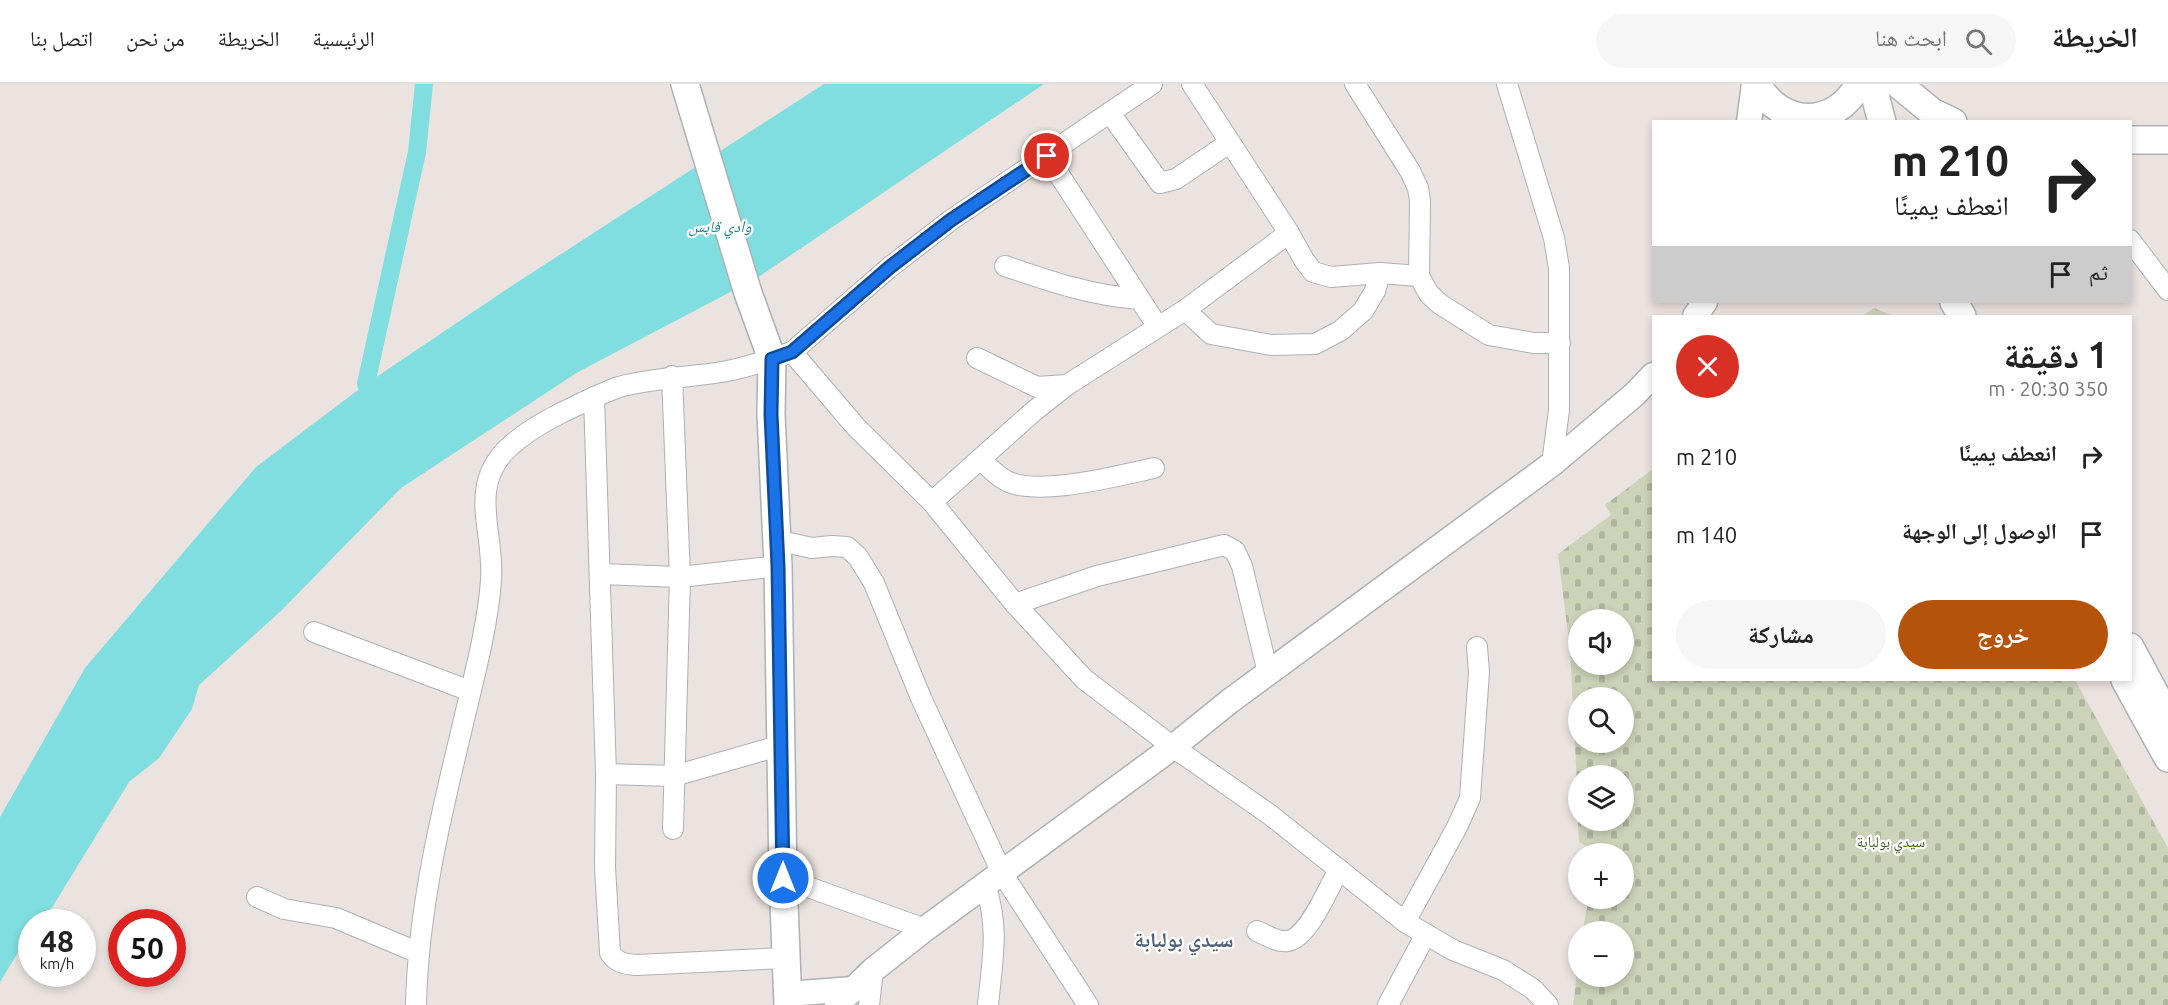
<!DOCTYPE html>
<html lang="ar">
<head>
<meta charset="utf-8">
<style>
	body { margin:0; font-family:Ubuntu,"Noto Naskh Arabic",sans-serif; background:#f6f6f6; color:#222; direction:rtl; height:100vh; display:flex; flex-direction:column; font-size:22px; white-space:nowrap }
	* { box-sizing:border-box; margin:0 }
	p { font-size:20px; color:#767676 }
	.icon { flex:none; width:33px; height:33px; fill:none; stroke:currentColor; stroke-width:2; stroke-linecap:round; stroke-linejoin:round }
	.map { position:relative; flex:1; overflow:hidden; direction:ltr }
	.side { position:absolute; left:1652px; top:231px; width:480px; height:366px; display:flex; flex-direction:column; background:#fff; border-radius:0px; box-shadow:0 3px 9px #0003; direction:rtl }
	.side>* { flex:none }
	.guide { position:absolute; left:1652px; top:36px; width:480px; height:183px; border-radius:0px; box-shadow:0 3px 9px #0003; direction:rtl; background:#fff; color:#222; overflow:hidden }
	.buttons { position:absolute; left:1568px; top:525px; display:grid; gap:12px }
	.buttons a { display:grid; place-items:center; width:66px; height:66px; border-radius:50%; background:#fff; box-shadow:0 3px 9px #0003; font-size:30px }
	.speed { position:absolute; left:18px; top:825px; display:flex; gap:12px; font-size:30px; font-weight:700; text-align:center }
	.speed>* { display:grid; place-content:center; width:78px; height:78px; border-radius:50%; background:#fff; box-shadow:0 3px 9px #0003; line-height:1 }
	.speed small { font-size:15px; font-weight:400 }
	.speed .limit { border:9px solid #d22; background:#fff; color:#111 }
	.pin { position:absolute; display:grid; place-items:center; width:51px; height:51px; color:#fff; margin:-26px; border:3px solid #fff; border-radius:50%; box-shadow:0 2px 6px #0007 }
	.me { position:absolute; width:66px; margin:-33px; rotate:0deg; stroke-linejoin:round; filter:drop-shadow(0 0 4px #0008) }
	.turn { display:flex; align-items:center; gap:21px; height:126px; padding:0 24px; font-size:27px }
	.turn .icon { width:78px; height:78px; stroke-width:2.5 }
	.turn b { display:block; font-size:42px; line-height:51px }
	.then { display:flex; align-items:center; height:57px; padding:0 24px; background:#0003; gap:12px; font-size:22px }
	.round { display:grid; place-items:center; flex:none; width:63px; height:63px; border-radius:32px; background:#f6f6f6 }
	.head { display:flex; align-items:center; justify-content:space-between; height:102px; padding:0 24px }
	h1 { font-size:36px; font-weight:700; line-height:45px }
	.cta { display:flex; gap:12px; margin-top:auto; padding:12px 24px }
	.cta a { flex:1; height:69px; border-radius:36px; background:#b45309; color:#fff; font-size:24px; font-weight:700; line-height:69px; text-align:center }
	.cta a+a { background:#f6f6f6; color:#222 }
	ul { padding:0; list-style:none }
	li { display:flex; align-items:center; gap:18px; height:78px; padding:0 24px }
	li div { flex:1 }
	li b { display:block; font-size:22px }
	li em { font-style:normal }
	header { display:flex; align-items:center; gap:36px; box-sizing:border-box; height:84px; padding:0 30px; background:#fff; border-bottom:2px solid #e0e0e0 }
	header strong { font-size:28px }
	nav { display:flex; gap:33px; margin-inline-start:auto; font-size:21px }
	.search { width:420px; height:54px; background:#f6f6f6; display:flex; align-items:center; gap:15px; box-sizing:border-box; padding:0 21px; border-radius:33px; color:#767676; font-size:22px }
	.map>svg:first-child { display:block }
</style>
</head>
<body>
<header>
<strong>الخريطة</strong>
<div class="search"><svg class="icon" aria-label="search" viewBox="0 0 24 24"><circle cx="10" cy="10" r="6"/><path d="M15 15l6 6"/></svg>ابحث هنا</div>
<nav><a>الرئيسية</a><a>الخريطة</a><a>من نحن</a><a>اتصل بنا</a></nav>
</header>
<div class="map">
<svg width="2168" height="921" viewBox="0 0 2168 921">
	<defs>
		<pattern id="cemetery-stones" width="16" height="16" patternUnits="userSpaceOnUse" patternTransform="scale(1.5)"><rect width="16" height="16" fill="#ccd3b9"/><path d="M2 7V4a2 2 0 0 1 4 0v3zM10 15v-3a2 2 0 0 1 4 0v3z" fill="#afb59f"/></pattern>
	</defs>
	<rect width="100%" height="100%" fill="#ebe3df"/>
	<g fill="url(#cemetery-stones)" fill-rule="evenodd">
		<polygon points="1874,224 1893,232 1862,232"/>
		<path d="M1653,385v211h422l93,168v157h-595l5,-40v11h45v-44l-40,-1 5,-32 35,-1v-44l-36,-1 3,-5 -11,-6 -1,-21 45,-1v-44h-45v27l-8,-153 -12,-96 53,-39 -6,-10zM1578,536h45v44h-45zM1578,614h45v44h-45z"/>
	</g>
	<polygon fill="#80dee0" points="824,0 1044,0 757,194 578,288 401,404 281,527 199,601 192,625 159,674 129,698 53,822 39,838 32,838 31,847 0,898 0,733 85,584 256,383 366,300 507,205"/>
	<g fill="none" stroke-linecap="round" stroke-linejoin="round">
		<polyline stroke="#80dee0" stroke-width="18" points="366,300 417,68 424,0"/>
		<defs>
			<g id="minor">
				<polyline points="1192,0 1289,149 1304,176 1313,188 1331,193 1380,189 1419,192"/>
				<polyline points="1355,0 1410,87 1418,104 1420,117 1419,192 1429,210 1440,220 1489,251 1534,259 1560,259"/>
				<polyline points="1507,0 1554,154 1559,184 1559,326 1552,380"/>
				<polyline points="1110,29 1160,99 1176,95 1229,59"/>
				<polyline points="1047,72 1158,243"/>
				<polyline points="2130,156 2168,206"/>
				<path d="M1005,182c44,15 87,30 134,33"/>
				<polyline points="1185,226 1211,250 1271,261 1315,260 1340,247 1363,227 1375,207 1380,189"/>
				<polyline points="792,268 890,183 951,136 1152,0"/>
				<polyline points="977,274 1037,303 1067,301"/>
				<polyline points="672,292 680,493 673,745"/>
				<path d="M594,313l12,377 -1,93 5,86c7,10 14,11 26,12l149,-7"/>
				<path d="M980,375c8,7 16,16 25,21 30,18 115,-5 149,-12"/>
				<polyline points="932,418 1034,327 1067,301 1185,226 1289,149"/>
				<polyline points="776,456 812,464 832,462 847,463 858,473 874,499 921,614 1002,789 1088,921"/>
				<polyline points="600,490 680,493 778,482"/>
				<polyline points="1015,520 1097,492 1224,461 1235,467 1242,482 1268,589"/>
				<polyline points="314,548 470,607"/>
				<polyline points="606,690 674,692 782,661"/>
				<polyline points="783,794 925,845"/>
				<path d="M985,801c15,43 7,77 3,120"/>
				<polyline points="257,813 284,825 336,834 419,869"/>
				<polyline points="1405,838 1457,743 1470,714 1479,588 1477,563"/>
				<path d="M1257,847c9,4 21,12 31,10 21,-4 41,-54 51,-72"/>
				<path d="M416,921c2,-94 24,-186 46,-277 11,-48 25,-97 29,-147 4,-49 -24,-93 17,-133 15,-14 35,-26 53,-35 19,-9 38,-19 58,-26 35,-10 72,-9 108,-16 22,-4 44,-12 65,-19l64,75 76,75 83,102 69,75 89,68 96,67 136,108 48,28 50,20 30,19 15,16"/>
				<polyline points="869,921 873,886"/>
				<polyline points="1388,921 1426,850"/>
			</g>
			<g id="tertiary">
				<polyline points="1749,38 1754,0"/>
				<polyline points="1695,232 1705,218"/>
				<polyline points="787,910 853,905"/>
				<polyline points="837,921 873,886 925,845 1173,663 1230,617 1552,380 1635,310 1653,291"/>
			</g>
			<g id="secondary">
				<polyline points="685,0 748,209 772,275 771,330 778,482 783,794 788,921"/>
				<path d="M1757,0c24,44 78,45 102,0"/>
				<polyline points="1872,0 1882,38"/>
				<polyline points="1898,0 1932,28 1953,38"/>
				<polyline points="2130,56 2168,56"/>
				<polyline points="1954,218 1962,232"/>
				<polyline points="2130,563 2168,634"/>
				<polyline points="2125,596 2168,674"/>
			</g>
		</defs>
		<use href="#minor" stroke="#acb1b6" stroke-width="22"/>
		<use href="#tertiary" stroke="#acb1b6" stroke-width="27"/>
		<use href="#secondary" stroke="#acb1b6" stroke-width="30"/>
		<use href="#minor" stroke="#fff" stroke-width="20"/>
		<use href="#tertiary" stroke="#fff" stroke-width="24"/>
		<use href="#secondary" stroke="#fff" stroke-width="27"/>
	</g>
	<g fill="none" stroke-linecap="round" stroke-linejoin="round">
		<defs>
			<polyline id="route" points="783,794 778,482 771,330 772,275 792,268 890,183 951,136 1047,72"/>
		</defs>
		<use href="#route" stroke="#114b97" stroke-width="15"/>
		<use href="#route" stroke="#1a73e8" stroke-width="10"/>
	</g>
	<g text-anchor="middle" stroke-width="4.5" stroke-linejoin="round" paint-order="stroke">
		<g font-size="15" fill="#3f6024" stroke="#fff">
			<text x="1891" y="763">سيدي بولبابة</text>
		</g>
		<g font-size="16" font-style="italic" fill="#1f828c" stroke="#fff">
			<text x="720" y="148">وادي قابس</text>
		</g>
		<g font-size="21" font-weight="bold" fill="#516176" stroke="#fff">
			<text x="1184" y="863">سيدي بولبابة</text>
		</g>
	</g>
</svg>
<div class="buttons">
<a><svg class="icon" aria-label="sound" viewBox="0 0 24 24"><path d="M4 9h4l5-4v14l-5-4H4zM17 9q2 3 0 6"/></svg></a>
<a><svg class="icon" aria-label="search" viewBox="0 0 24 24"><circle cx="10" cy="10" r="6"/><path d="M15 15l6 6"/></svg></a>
<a><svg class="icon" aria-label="layers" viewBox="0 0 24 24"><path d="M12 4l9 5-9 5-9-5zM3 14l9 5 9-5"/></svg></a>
<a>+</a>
<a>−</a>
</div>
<div class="speed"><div>48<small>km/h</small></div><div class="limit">50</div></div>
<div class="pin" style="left:1047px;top:72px;background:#d93025"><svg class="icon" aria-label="arrive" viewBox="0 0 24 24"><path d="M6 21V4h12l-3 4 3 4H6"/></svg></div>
<svg class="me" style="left:783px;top:794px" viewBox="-20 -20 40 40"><circle r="17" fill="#1a73e8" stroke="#fff" stroke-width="3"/><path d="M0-11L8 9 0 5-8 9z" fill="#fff"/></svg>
<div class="guide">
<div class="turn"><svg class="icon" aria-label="right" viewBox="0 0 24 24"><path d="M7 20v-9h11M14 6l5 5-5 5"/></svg><div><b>210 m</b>انعطف يمينًا</div></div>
<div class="then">ثم<svg class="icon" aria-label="arrive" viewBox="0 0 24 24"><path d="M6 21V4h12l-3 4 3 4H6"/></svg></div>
</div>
<section class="side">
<div class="head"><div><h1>1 دقيقة</h1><p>350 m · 20:30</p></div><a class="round" style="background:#d93025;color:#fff"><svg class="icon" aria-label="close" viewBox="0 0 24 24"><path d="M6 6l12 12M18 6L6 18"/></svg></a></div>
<ul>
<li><svg class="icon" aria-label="right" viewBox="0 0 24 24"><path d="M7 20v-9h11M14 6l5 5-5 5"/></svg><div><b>انعطف يمينًا</b></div><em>210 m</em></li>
<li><svg class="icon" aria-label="arrive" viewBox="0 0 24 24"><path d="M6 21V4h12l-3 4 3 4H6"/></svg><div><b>الوصول إلى الوجهة</b></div><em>140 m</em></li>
</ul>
<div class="cta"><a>خروج</a><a>مشاركة</a></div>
</section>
</div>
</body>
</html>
